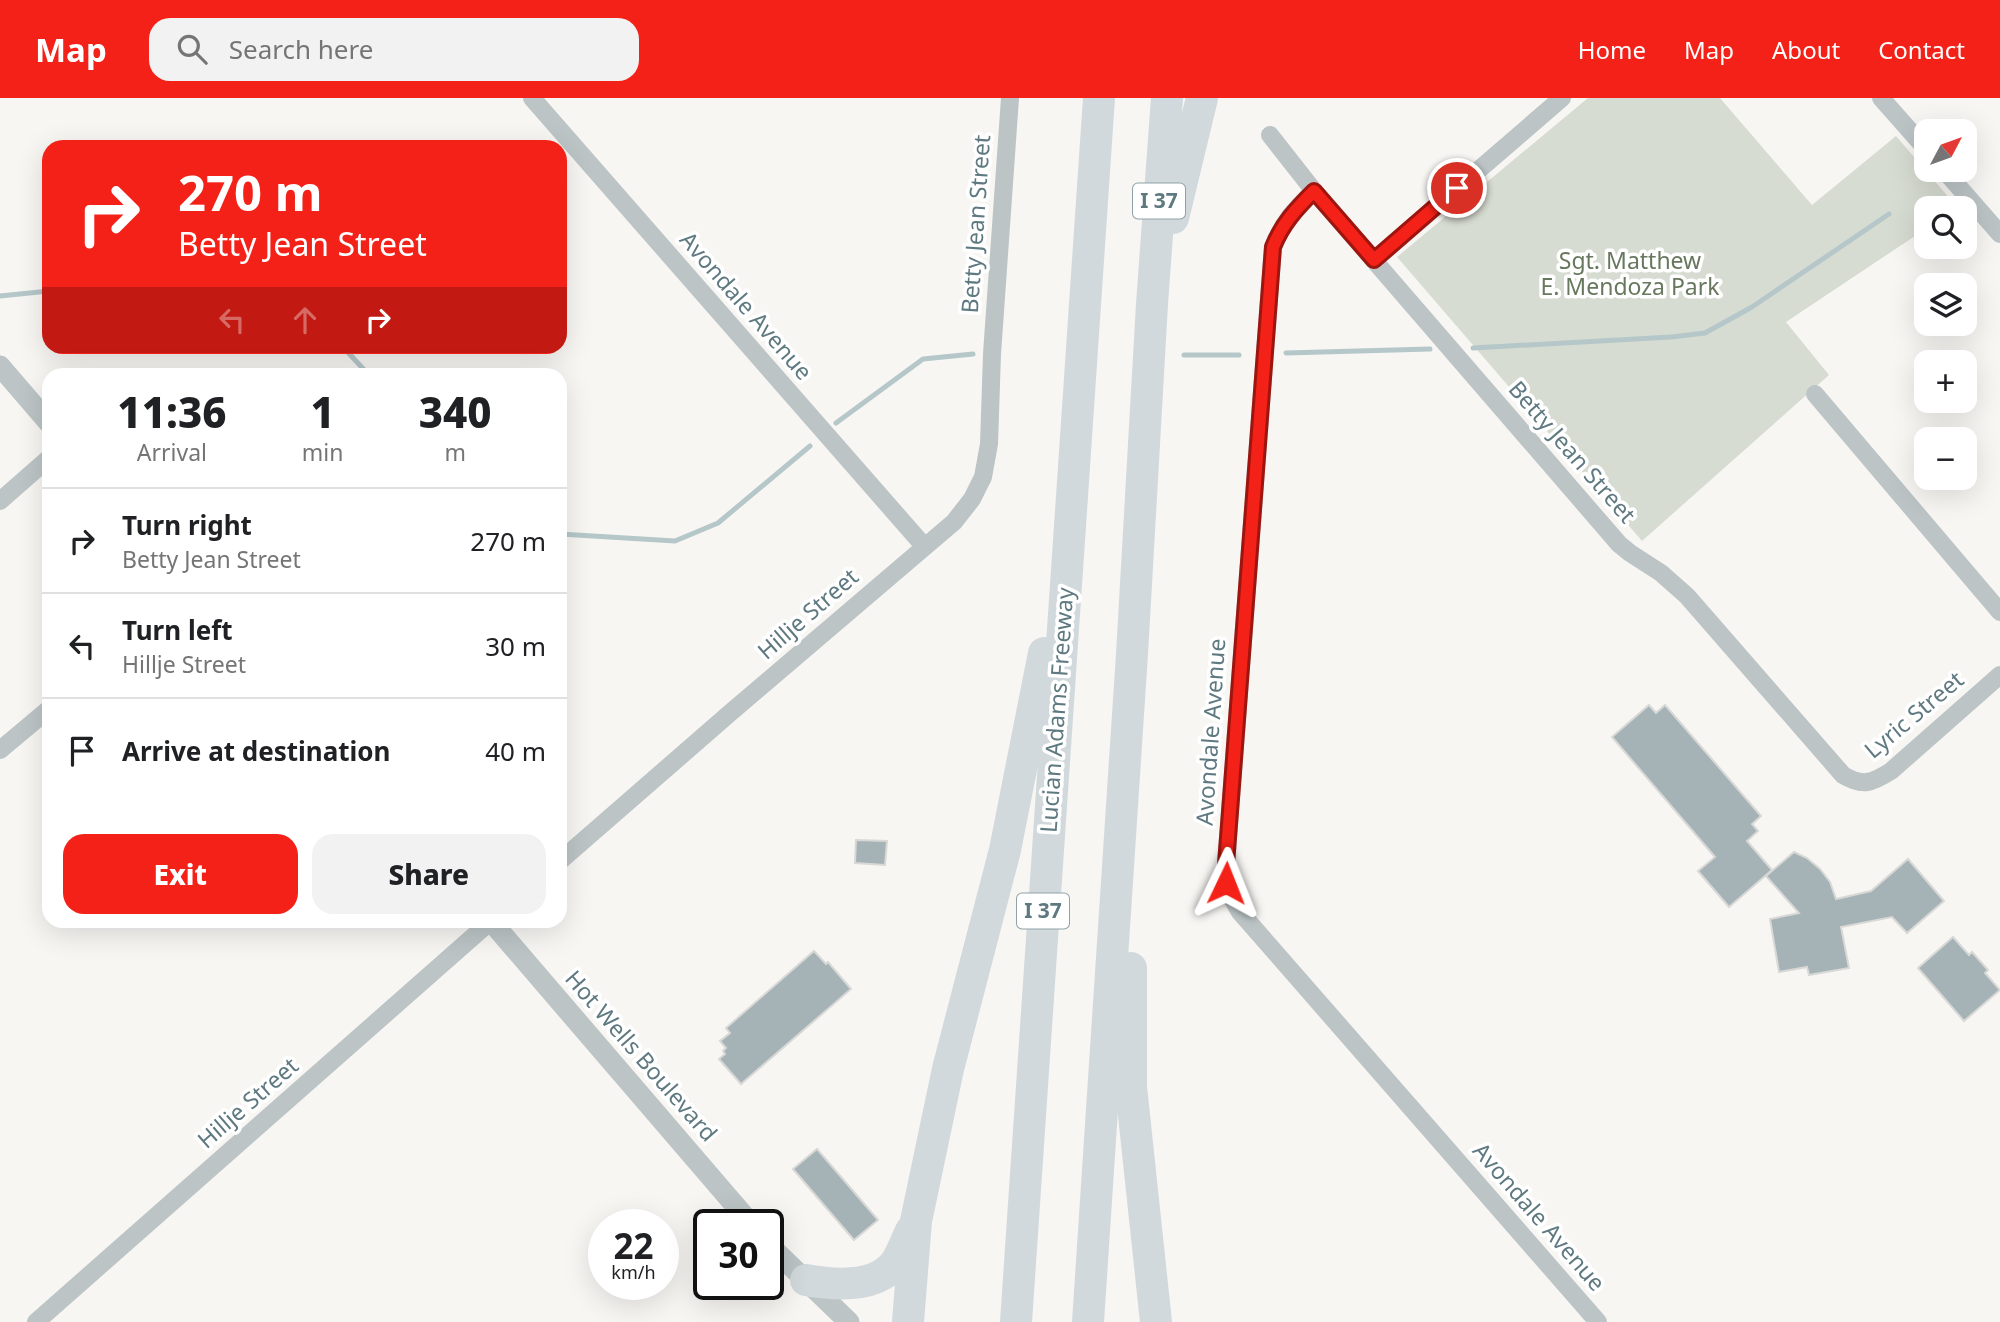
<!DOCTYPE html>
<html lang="en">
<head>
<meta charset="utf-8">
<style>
	body { margin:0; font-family:"Noto Sans",sans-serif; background:#f2f2f2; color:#202124; height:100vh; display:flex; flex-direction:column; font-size:26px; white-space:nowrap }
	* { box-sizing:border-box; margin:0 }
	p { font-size:23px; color:#757577 }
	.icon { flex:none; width:38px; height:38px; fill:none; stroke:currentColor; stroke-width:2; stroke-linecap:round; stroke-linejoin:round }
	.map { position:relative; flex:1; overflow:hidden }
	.sheet { position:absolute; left:42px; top:270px; width:525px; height:560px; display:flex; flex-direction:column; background:#fff; border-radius:21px; box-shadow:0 7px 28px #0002 }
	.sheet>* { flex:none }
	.guide { position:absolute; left:42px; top:42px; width:525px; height:214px; border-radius:21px; box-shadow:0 7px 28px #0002; background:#f32117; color:#fff; overflow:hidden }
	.needle { width:46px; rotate:49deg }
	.tools { position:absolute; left:1914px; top:21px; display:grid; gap:14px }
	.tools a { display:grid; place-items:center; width:63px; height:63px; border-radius:14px; background:#fff; box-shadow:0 7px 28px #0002; font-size:35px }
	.speed { position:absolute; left:588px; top:1111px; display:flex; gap:14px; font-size:35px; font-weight:700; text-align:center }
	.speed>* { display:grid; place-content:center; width:91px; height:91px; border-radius:50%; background:#fff; box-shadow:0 7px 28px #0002; line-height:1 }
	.speed small { font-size:18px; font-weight:400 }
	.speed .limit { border:4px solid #111; border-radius:10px; background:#fff; color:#111 }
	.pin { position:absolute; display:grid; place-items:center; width:60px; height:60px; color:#fff; margin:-30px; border:4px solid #fff; border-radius:50%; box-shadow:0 2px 7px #0007 }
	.me { position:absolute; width:77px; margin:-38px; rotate:2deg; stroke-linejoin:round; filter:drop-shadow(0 0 5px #0008) }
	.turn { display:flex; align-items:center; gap:24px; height:147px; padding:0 21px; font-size:32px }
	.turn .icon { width:91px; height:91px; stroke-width:2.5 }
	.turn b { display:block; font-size:49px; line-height:60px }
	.lanes { display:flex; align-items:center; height:66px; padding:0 21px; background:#0003; justify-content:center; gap:35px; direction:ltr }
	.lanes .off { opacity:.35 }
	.eta { display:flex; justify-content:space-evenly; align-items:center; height:119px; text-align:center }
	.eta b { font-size:42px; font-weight:800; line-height:49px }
	.action { display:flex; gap:14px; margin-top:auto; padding:14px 21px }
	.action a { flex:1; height:80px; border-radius:21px; background:#f32117; color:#fff; font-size:28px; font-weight:800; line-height:80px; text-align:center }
	.action a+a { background:#f2f2f2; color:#202124 }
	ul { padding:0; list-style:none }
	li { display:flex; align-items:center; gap:21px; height:105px; padding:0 21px; border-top:2px solid #e0e0e0 }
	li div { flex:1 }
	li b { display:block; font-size:26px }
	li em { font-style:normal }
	header { display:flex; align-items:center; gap:42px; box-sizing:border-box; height:98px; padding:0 35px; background:#f32117; color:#fff }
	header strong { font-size:33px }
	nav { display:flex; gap:38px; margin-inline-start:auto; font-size:24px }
	.search { width:490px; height:63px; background:#f2f2f2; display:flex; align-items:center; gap:18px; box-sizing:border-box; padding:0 24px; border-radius:21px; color:#757577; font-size:26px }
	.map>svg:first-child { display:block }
</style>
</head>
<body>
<header>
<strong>Map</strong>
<div class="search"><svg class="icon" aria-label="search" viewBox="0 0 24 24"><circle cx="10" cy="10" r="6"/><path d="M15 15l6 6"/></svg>Search here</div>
<nav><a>Home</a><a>Map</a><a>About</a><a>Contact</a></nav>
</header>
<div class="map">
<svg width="2000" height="1224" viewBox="0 0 2000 1224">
	<rect width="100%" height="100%" fill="#f7f6f3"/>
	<polygon fill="#d7dcd2" points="1588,0 1720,0 1812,107 1896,38 1957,109 1927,110 1927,130 1786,224 1829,277 1642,443 1397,159"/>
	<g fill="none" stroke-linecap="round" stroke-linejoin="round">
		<g stroke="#b5c7c9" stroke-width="5">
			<polyline points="0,198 49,193"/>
			<polyline points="342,248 368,276"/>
			<polyline points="1473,250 1671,239 1705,235 1752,209 1889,116"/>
			<polyline points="1286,255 1430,251"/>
			<polyline points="1184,257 1239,257"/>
			<polyline points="836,325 923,261 973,256"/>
			<polyline points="560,436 675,443 718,425 810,348"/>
		</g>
	</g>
	<g fill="#a5b3b6" stroke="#d8d8d6" stroke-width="2">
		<polygon points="1649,607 1656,615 1665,607 1761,718 1752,726 1758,733 1747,743 1772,772 1729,809 1698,773 1715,759 1612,639"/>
		<polygon points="856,742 887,743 885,767 855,765"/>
		<polygon points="1794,754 1807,760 1820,771 1830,784 1836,801 1871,793 1908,761 1944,803 1907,835 1892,819 1841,829 1849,870 1809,877 1807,869 1779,874 1770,821 1799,815 1766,778"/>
		<polygon points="1953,839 1969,857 1972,854 1988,872 1985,875 2000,892 1964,923 1918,870"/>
		<polygon points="814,853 826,866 828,864 851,891 741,986 719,961 725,956 723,953 726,950 720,943 730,935 726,930"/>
		<polygon points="817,1051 878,1122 854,1142 793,1071"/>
	</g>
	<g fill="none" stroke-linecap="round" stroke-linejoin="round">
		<g stroke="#bcc4c6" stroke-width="18">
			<polyline points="532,0 924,448"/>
			<polyline points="1881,0 1927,52"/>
			<path d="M1270,37l44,56 305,353 11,9 31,20 26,23 156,179c20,12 29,8 48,-4l109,-96"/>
			<polyline points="1944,72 2000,136"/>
			<path d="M1314,93c-19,18 -32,32 -41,56l-47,617c0,21 3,31 14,48l358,410"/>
			<polyline points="1374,162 1562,0"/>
			<polyline points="1815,296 2000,514"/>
			<polyline points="0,403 49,360"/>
			<polyline points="0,652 49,611"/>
			<polyline points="560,763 730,615 954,424 972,401 983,379 989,346 992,256 1010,0"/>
			<polyline points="36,1224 492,822"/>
		</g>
		<g stroke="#bcc4c6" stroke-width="21">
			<polyline points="0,268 49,325"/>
			<polyline points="490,822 752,1127"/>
			<polyline points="768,1146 849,1224"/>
		</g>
		<g stroke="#d2d9dc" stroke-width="32">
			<polyline points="1173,120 1202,0"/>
			<polyline points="1131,870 1131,989 1156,1224"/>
			<path d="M806,1182c28,5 71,9 90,-18 6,-9 10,-21 15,-31"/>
			<polyline points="908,1224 916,1123 948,971 1005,752 1044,555"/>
			<polyline points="1016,1224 1099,0"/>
			<polyline points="1088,1224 1132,556 1152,206 1167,0"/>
		</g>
	</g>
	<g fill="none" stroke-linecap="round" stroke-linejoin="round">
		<defs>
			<path id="route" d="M1226,785v-19l47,-617c9,-23 23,-38 41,-56l60,69 83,-72"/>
		</defs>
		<use href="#route" stroke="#9e150f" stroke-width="18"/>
		<use href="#route" stroke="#f32117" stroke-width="12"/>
	</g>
	<g text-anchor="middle" stroke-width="7" stroke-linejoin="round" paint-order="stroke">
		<g fill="#fff" stroke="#8fa1a7" stroke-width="2">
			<rect x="1133" y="85.5" width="52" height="35" rx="5"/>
			<rect x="1017" y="795.5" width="52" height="35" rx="5"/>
		</g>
		<g font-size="21" font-weight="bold" fill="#5f7981">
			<text x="1159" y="110">I 37</text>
			<text x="1043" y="820">I 37</text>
		</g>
		<g font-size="23" fill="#5f7981" stroke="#fff">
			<text transform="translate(976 126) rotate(-86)" y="8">Betty Jean Street</text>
			<text transform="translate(746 208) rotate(49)" y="8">Avondale Avenue</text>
			<text transform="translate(1572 354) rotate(49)" y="8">Betty Jean Street</text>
			<text transform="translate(808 516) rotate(-41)" y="8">Hillje Street</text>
			<text transform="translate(1057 612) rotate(-86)" y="8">Lucian Adams Freeway</text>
			<text transform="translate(1914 617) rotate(-40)" y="8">Lyric Street</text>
			<text transform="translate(1211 634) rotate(-86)" y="8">Avondale Avenue</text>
			<text transform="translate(641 958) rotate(49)" y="8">Hot Wells Boulevard</text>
			<text transform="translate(248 1005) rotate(-41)" y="8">Hillje Street</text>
			<text transform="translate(1539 1119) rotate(49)" y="8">Avondale Avenue</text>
		</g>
		<g font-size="23" fill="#68785e" stroke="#fff">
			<text x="1630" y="171">Sgt. Matthew<tspan x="1630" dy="26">E. Mendoza Park</tspan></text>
		</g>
	</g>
</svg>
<div class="tools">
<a><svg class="needle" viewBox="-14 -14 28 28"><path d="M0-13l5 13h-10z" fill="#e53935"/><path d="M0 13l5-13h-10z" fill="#757577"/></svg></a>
<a><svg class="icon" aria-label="search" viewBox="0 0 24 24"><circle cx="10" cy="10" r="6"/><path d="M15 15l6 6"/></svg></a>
<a><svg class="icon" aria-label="layers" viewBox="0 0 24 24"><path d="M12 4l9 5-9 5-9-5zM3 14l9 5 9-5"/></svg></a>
<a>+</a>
<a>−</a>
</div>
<div class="speed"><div>22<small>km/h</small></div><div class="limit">30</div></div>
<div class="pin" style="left:1457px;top:90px;background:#d93025"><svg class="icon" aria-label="arrive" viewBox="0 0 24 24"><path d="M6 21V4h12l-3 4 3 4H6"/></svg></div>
<svg class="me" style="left:1226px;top:785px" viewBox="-20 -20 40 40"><path d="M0-17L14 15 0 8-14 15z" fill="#f32117" stroke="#fff" stroke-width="4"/></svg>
<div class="guide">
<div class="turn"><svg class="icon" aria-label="right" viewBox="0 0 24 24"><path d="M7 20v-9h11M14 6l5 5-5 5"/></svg><div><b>270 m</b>Betty Jean Street</div></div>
<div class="lanes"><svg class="icon off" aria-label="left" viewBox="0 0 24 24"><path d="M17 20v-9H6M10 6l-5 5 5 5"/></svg><svg class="icon off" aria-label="ahead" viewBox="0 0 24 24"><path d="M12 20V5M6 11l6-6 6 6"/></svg><svg class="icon" aria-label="right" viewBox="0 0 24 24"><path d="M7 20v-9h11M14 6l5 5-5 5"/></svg></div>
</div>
<section class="sheet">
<div class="eta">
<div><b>11:36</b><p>Arrival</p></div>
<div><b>1</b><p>min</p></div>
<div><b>340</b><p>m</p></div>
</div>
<ul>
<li><svg class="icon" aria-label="right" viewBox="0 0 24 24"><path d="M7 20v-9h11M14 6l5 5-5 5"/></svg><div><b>Turn right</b><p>Betty Jean Street</p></div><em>270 m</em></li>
<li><svg class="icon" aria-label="left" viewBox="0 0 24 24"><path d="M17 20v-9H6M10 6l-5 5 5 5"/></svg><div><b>Turn left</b><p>Hillje Street</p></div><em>30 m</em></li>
<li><svg class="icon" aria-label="arrive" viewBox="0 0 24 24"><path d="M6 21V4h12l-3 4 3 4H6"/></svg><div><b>Arrive at destination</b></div><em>40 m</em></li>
</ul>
<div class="action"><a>Exit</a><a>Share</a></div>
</section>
</div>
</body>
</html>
